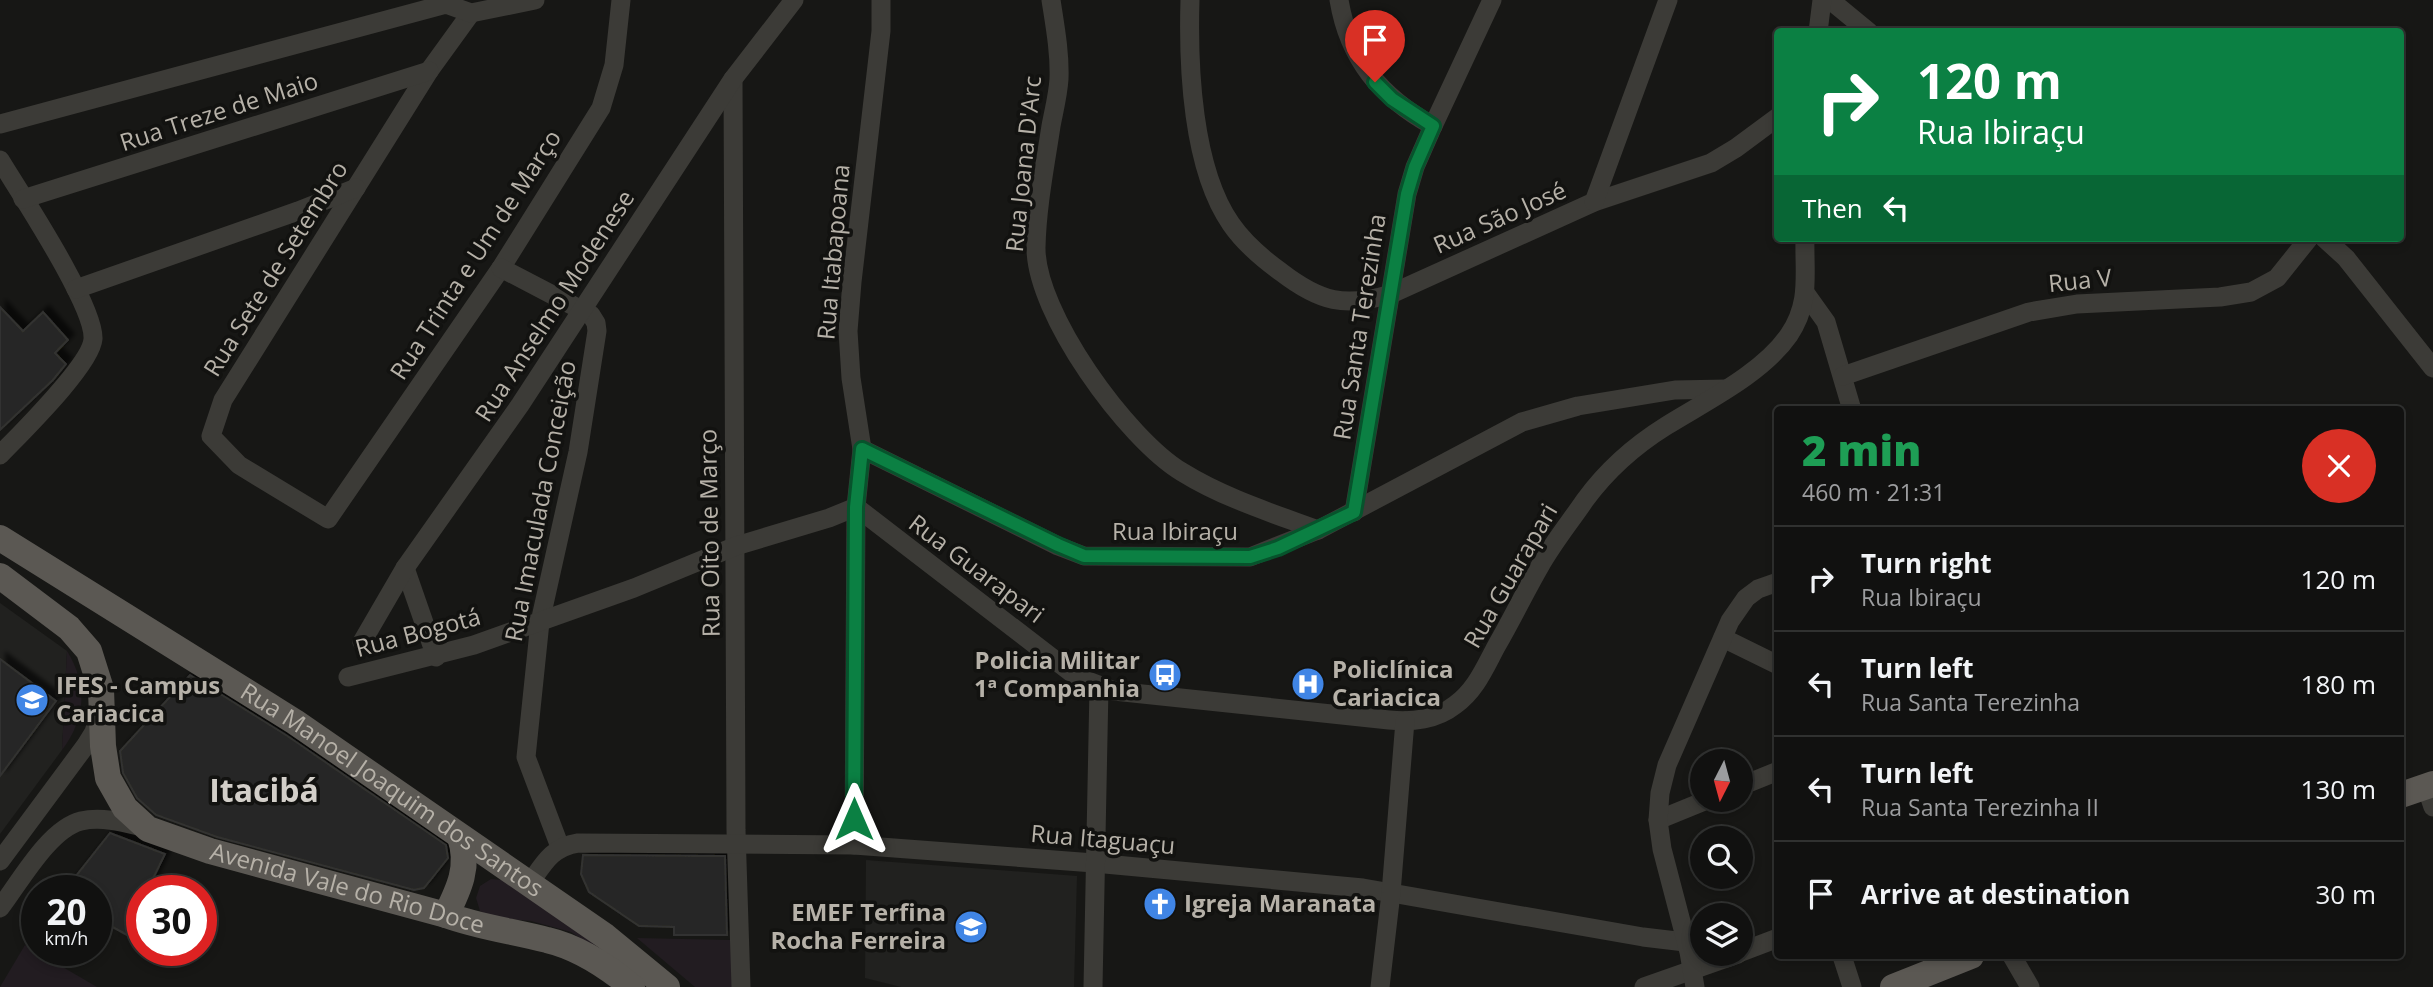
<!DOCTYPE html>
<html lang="en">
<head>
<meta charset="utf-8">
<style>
	body { margin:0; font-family:"Open Sans",sans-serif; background:#1e1f1e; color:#f1f3f6; height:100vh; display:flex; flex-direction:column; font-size:26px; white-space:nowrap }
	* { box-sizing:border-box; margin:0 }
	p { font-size:23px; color:#9c9d9f }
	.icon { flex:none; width:38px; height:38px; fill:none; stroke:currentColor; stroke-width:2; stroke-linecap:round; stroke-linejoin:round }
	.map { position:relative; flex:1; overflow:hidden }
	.side { position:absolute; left:1774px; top:406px; width:630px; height:553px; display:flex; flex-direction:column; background:#111110; border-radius:7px; box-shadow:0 4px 10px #0003,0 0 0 2px #303130 }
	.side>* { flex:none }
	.guide { position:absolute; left:1774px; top:28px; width:630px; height:214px; border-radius:7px; box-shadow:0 4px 10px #0003,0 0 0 2px #303130; background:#0b8043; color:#fff; overflow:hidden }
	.needle { width:46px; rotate:186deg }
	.fabs { position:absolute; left:1690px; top:749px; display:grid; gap:14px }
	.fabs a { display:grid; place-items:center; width:63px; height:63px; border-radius:50%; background:#111110; box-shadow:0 4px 10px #0003,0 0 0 2px #303130; font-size:35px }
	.speed { position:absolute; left:21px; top:875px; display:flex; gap:14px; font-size:35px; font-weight:700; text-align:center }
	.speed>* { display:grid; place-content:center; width:91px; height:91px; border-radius:50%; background:#111110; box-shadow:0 4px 10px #0003,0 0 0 2px #303130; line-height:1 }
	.speed small { font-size:18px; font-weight:400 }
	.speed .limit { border:10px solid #d22; background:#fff; color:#111 }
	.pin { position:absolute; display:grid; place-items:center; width:60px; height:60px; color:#fff; margin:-72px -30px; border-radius:50% 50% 50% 0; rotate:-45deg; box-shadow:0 0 7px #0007 }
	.pin .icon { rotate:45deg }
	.me { position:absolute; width:77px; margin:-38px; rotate:0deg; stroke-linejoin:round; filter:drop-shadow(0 0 5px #0008) }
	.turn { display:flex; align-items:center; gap:24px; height:147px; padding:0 28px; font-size:32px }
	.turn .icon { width:91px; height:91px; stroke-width:2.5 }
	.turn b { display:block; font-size:49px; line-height:60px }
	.then { display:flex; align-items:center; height:66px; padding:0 28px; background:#0003; gap:14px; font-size:26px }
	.round { display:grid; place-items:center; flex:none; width:74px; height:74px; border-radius:37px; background:#1e1f1e }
	.summary { display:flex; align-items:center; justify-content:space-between; height:119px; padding:0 28px }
	h1 { font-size:42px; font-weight:800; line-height:52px; color:#1e9e55 }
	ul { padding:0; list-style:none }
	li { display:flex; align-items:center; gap:21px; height:105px; padding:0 28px; border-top:2px solid #303130 }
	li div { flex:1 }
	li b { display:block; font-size:26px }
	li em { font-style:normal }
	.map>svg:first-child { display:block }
</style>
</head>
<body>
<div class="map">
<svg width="2433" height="987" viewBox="0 0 2433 987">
	<defs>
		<filter id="shadow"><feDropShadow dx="6" dy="-6" stdDeviation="2" flood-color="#0009"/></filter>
	</defs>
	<rect width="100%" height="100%" fill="#171715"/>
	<g fill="#21211f">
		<polygon points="0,603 67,651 62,750 0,834"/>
		<polygon points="866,860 1077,876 1074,987 901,987 865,978"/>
	</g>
	<g fill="#221c21">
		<path d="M67,651c21,34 19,67 -5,99z"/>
		<polygon points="491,879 503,880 576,924 626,969 571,932 531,921 492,918 486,915 480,911 476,898 480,886"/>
		<polygon points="637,938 731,940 732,987 695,987"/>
		<polygon points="25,945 97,987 0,987"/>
	</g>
	<g fill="#282826" stroke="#333330" stroke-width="2" filter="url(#shadow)">
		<polygon points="0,307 23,331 43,312 68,340 55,353 66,364 53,380 0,430"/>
		<polygon points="0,659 56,701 0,776"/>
		<polygon points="190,675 286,735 446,845 448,858 433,877 424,888 414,890 217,837 156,815 137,798 123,773 120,751"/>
		<polygon points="110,833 165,854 147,891 142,891 142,903 127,935 96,918 96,891 64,891"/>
		<polygon points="583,855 725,856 727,935 674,935 674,927 639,926 589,892 581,874"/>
	</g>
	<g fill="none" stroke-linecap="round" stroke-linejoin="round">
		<g stroke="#3c3b37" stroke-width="19">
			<path d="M1051,0c4,26 9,53 8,79 -1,16 -5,31 -8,47 -6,40 -14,80 -15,121 -1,66 91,192 146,225 42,26 90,41 136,58"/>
			<path d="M1190,0c-2,66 2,168 41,224 13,19 32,35 50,48 39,30 64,36 110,22l203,-92 117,-39 25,-15 42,-31"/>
			<path d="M1339,0c10,60 42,97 94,126"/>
			<polyline points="1830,0 1869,32"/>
			<polyline points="471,13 429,71 223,400 211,436 239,465 328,519 501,268 601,108 614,65 621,0"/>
			<polyline points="1818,32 1822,0"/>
			<polyline points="733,79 736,830 741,987"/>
			<polyline points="0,124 446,4 471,13 535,0"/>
			<path d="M0,160c20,33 95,146 93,179 -2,26 -73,95 -93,116"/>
			<polyline points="23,199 429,71"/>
			<polyline points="1594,202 1668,0"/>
			<polyline points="2324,238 2346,258 2433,368"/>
			<polyline points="501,268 591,315 596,323 597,331 578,452 540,622 526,757 560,847"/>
			<polyline points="76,289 298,211 356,188"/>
			<polyline points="1806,294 1826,322 1852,410"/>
			<polyline points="1843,376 2029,312 2077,304 2220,297 2251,292 2277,278 2309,238"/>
			<polyline points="862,449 1058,546 1084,556 1250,557 1318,530 1522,422 1578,406 1675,390 1726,389"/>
			<polyline points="1354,512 1407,194 1415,167 1433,126 1492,0"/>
			<polyline points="405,568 436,657"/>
			<polyline points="1723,638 1778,665"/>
			<polyline points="362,642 405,568 520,405 733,79 794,0"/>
			<path d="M348,677l126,-32 160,-57 102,-42 93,-28 27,-11 221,170 37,14 275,29c24,2 47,0 66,-15 21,-15 30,-38 42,-60 15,-26 28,-53 43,-79 13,-23 30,-44 45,-66 22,-30 49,-54 81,-74 40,-25 96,-52 123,-91 22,-33 15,-60 16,-97"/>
			<polyline points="1741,786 1778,771"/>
			<polyline points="2426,786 2433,807"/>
			<polyline points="1658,820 1707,800"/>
			<polyline points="854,845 856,507 862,449 851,378 848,331 852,282 881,31 881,0"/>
			<polyline points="0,861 86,745 94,732 99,715"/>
			<path d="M530,883c14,-20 22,-36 48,-40l276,2 240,18 269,25 280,49 42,5"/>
			<path d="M0,908c20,-26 49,-79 81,-87 22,-5 45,2 66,7"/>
			<polyline points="1741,952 1778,938"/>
			<polyline points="1842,956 1852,987"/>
			<polyline points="2012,956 2030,987"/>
			<polyline points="1093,987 1099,687"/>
			<polyline points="1380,987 1391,893 1405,721"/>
			<polyline points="1644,987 1738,954"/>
			<polyline points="1695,987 1689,952 1662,849 1658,820 1660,793 1667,765 1730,621 1746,598 1758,589 1778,582"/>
		</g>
		<g stroke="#5b5853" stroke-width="26">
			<path id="s1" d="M0,538l295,184 310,214 62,51"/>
			<path id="s2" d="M0,576l69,52 20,23 12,38 2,57 5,32 17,30 23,21 62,22 236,64c33,12 66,16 101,25 30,7 61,27 85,47"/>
			<polyline points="2401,795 2433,784"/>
			<path d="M446,915c13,-26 24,-49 14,-78"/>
			<polyline points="1893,987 1971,956"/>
		</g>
	</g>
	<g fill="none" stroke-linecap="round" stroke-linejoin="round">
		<defs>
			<polyline id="route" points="854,819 856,507 862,449 1058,545 1084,556 1250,557 1278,548 1354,512 1407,194 1415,167 1433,126 1392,99 1375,82"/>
		</defs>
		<use href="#route" stroke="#07532c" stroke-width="18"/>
		<use href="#route" stroke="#0b8043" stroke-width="12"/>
	</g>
	<defs>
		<symbol id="bus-disc" viewBox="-11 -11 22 22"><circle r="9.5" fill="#4085e5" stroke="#121210"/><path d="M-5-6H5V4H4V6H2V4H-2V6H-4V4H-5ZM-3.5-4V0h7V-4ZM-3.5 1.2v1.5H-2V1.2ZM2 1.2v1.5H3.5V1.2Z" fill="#fff"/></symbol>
		<symbol id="hospital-disc" viewBox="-11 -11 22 22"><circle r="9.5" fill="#4085e5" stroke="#121210"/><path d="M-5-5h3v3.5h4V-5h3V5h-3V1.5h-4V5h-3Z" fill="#fff"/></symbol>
		<symbol id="university-disc" viewBox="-11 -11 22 22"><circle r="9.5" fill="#4085e5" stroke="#121210"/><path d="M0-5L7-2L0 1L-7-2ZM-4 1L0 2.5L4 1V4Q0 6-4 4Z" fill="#fff"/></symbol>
		<symbol id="church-disc" viewBox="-11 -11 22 22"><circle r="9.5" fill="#4085e5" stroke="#121210"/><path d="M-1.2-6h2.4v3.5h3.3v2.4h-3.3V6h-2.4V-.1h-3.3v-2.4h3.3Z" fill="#fff"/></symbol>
		<symbol id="school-disc" viewBox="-11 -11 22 22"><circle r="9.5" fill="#4085e5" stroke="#121210"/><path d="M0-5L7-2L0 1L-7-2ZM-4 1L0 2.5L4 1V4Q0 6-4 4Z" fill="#fff"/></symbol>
	</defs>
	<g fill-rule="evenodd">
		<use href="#bus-disc" x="1146" y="656" width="38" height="38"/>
		<use href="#hospital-disc" x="1289" y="665" width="38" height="38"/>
		<use href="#university-disc" x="13" y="681" width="38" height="38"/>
		<use href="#church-disc" x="1141" y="885" width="38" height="38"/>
		<use href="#school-disc" x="952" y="908" width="38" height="38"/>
	</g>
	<g text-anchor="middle" stroke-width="7" stroke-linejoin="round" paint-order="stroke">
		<g font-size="24" fill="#b6b1a8" stroke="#121210">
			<text transform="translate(219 112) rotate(-18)" y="8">Rua Treze de Maio</text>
			<text transform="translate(1024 164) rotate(-84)" y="8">Rua Joana D'Arc</text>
			<text transform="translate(1500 218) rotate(-24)" y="8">Rua São José</text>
			<text transform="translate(834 252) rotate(-85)" y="8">Rua Itabapoana</text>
			<text transform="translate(476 255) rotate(-57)" y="8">Rua Trinta e Um de Março</text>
			<text transform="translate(276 269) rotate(-58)" y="8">Rua Sete de Setembro</text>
			<text transform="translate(2080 281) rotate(-6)" y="8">Rua V</text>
			<text transform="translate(555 306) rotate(-57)" y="8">Rua Anselmo Modenese</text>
			<text transform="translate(1360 327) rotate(-81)" y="8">Rua Santa Terezinha</text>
			<text transform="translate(541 501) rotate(-79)" y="8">Rua Imaculada Conceição</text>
			<text x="1175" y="540">Rua Ibiraçu</text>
			<text transform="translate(710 533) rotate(-91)" y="8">Rua Oito de Março</text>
			<text transform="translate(976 569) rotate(37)" y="8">Rua Guarapari</text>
			<text transform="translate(1511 576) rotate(-60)" y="8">Rua Guarapari</text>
			<text transform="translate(418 633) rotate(-15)" y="8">Rua Bogotá</text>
			<text dy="8" stroke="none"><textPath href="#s1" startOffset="466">Rua Manoel Joaquim dos Santos</textPath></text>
			<text transform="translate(1103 840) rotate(5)" y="8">Rua Itaguaçu</text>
			<text dy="8" stroke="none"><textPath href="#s2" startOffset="520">Avenida Vale do Rio Doce</textPath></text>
		</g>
		<g font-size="24" font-weight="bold" fill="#b6b1a8" stroke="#121210" text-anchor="start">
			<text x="1140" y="669" text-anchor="end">Policia Militar<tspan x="1140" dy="28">1ª Companhia</tspan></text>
			<text x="1332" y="678">Policlínica<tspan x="1332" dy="28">Cariacica</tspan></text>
			<text x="56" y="694">IFES - Campus<tspan x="56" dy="28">Cariacica</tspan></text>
			<text x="1184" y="912">Igreja Maranata</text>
			<text x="946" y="921" text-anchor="end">EMEF Terfina<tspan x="946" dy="28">Rocha Ferreira</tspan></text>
		</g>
		<g font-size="32" font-weight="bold" fill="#d3cfc9" stroke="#121210">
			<text x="264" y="802">Itacibá</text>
		</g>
	</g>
</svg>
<div class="fabs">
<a><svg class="needle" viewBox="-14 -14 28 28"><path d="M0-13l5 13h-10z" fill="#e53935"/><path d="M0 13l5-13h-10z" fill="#9c9d9f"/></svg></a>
<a><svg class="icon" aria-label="search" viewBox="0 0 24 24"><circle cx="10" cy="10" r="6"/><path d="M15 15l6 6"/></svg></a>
<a><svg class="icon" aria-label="layers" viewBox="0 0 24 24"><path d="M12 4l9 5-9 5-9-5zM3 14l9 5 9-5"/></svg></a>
</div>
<div class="speed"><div>20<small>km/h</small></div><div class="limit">30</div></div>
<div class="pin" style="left:1375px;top:82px;background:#d93025"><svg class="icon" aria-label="arrive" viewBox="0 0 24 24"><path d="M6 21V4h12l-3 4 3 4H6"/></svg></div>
<svg class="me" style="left:854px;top:819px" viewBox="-20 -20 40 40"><path d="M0-17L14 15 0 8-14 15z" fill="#0b8043" stroke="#fff" stroke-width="4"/></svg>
<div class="guide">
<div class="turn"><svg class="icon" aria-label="right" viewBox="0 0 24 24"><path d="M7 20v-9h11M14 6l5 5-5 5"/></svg><div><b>120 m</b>Rua Ibiraçu</div></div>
<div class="then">Then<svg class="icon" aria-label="left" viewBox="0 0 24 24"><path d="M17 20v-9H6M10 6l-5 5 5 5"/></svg></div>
</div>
<section class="side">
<div class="summary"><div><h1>2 min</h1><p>460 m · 21:31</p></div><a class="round" style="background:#d93025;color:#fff"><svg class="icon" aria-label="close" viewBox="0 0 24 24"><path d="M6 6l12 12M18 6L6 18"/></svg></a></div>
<ul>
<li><svg class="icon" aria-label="right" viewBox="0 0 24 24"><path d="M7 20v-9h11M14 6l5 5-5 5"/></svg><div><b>Turn right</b><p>Rua Ibiraçu</p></div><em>120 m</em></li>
<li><svg class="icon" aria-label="left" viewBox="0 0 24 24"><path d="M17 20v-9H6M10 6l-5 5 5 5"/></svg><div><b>Turn left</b><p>Rua Santa Terezinha</p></div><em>180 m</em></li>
<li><svg class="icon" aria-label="left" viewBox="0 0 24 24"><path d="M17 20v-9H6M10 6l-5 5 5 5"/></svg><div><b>Turn left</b><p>Rua Santa Terezinha II</p></div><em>130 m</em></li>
<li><svg class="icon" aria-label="arrive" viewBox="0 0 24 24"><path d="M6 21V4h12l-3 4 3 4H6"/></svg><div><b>Arrive at destination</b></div><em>30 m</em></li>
</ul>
</section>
</div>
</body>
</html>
